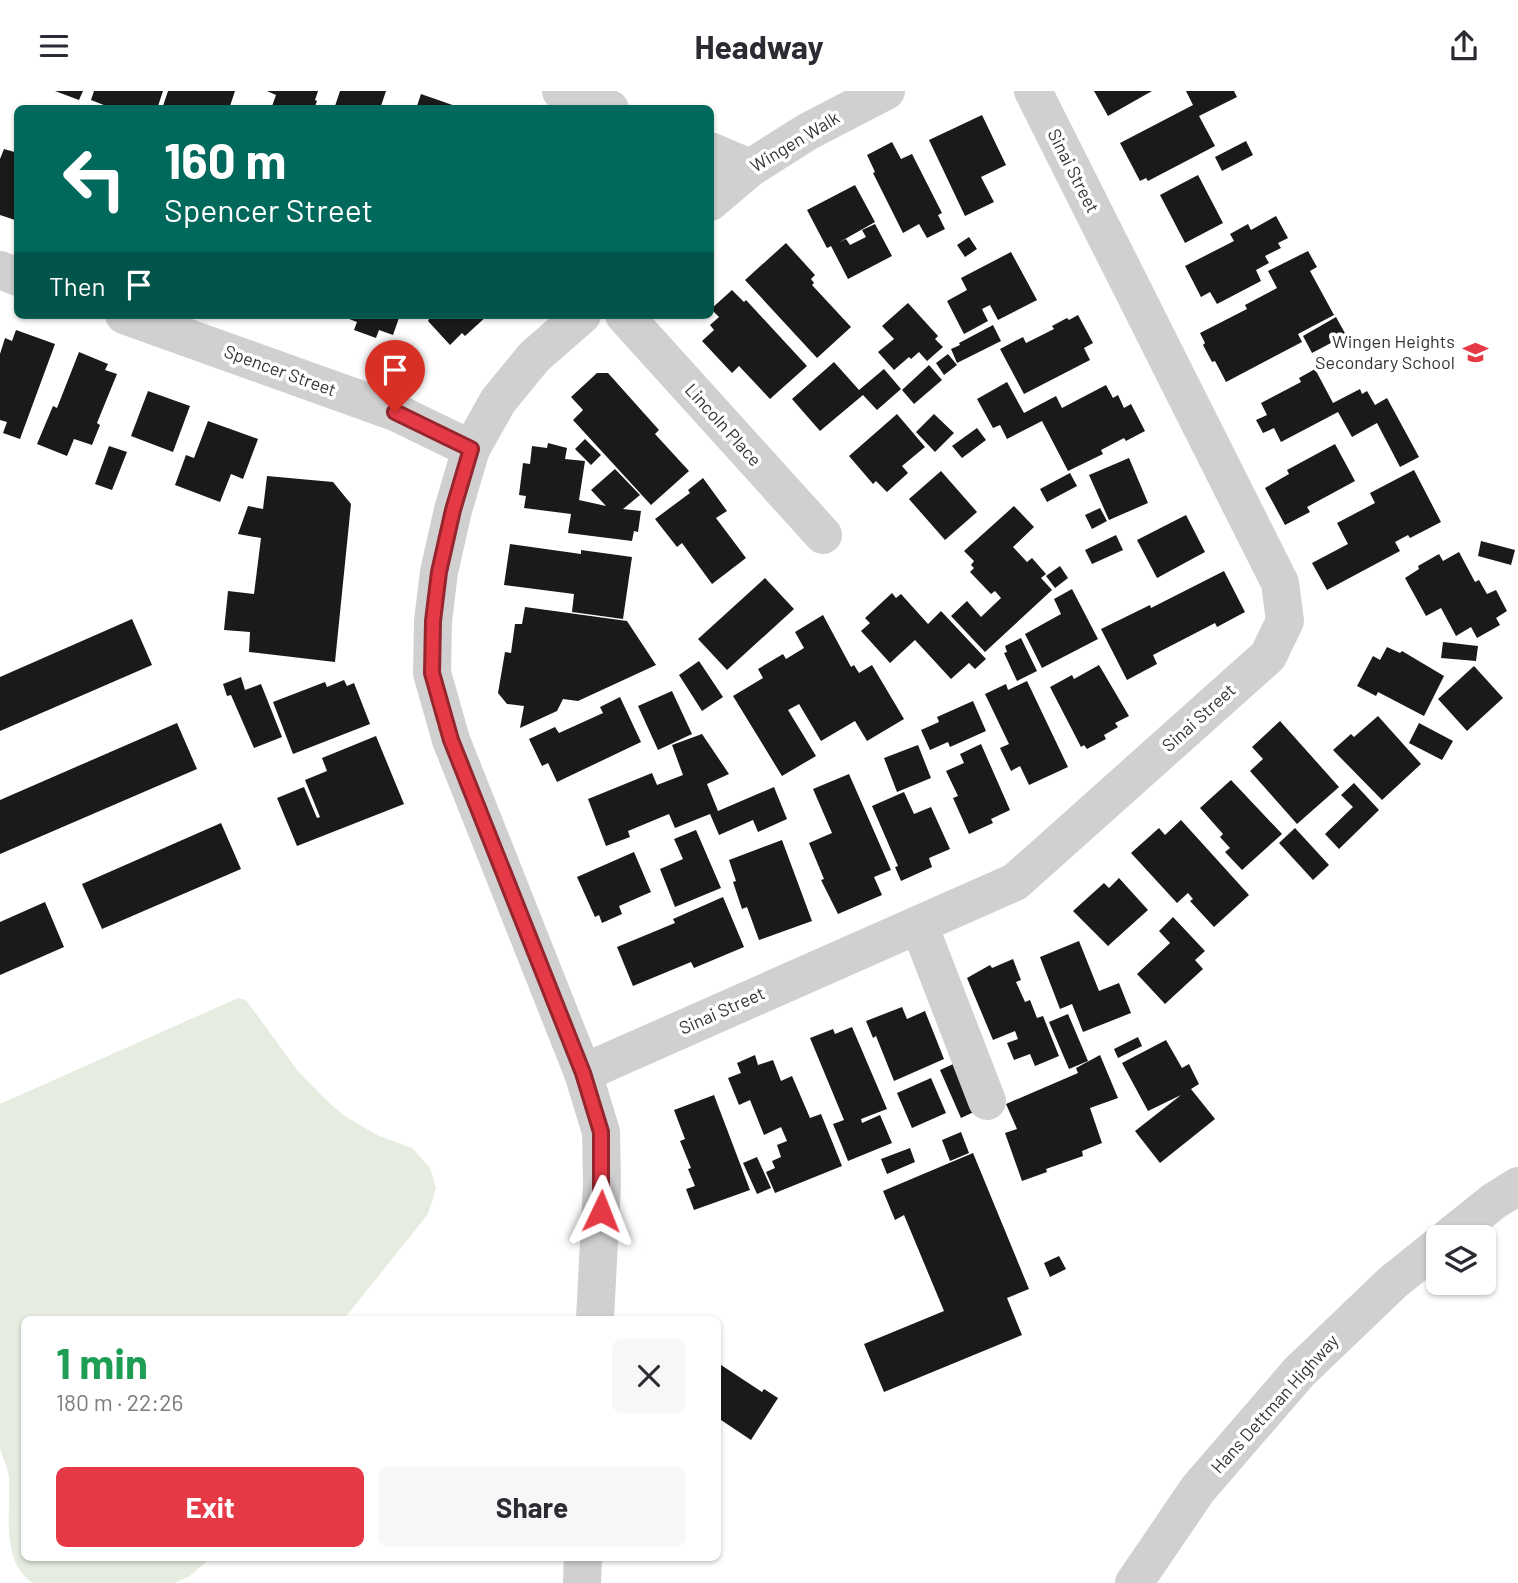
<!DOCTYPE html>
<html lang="en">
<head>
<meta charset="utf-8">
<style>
	body { margin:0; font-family:Barlow,sans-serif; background:#f7f7f7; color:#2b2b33; height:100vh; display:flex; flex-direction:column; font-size:26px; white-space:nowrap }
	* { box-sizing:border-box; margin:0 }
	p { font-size:23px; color:#7c7c81 }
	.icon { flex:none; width:38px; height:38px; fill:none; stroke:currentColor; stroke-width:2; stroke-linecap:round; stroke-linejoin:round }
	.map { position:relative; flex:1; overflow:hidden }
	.drawer { position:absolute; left:21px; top:1225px; width:700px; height:245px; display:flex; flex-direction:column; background:#fff; border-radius:10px; box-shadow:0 2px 5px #0004 }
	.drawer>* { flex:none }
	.guide { position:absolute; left:14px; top:14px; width:700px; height:214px; border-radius:10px; box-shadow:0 2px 5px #0004; background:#00695c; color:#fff; overflow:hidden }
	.fabs { position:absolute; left:1426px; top:1134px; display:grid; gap:14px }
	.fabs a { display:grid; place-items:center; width:70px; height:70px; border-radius:10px; background:#fff; box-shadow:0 2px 5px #0004; font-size:35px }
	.pin { position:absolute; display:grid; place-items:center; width:60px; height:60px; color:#fff; margin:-72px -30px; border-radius:50% 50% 50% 0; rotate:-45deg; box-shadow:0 0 7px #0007 }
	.pin .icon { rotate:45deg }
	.me { position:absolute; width:77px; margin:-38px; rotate:2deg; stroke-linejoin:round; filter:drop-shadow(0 0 5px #0008) }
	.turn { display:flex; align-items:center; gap:24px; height:147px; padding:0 35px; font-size:32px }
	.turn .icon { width:91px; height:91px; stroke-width:2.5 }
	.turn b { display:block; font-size:49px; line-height:60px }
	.then { display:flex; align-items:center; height:66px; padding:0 35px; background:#0003; gap:14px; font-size:26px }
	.round { display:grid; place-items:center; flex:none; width:74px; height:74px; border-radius:10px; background:#f7f7f7 }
	.summary { display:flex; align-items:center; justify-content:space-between; height:119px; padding:0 35px }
	h1 { font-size:42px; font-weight:700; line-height:52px; color:#1e9e55 }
	.button { display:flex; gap:14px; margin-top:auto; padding:14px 35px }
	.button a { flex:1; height:80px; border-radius:10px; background:#e63946; color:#fff; font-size:28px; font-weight:700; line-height:80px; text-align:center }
	.button a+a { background:#f7f7f7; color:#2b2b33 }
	header { display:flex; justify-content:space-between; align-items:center; height:91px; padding:0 35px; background:#fff; font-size:32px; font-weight:700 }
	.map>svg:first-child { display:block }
</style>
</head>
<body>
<header><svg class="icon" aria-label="menu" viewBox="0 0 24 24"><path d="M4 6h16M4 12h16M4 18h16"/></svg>Headway<svg class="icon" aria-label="share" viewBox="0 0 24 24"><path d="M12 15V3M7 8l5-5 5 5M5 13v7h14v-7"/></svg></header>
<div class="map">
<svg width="1518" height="1492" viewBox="0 0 1518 1492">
	<rect width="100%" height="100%" fill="#fff"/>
	<path fill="#e6ecdf" d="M238,907l8,2 51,70 26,27 20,18 36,21 33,12 18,20 6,20 -8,26 -84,105h-320v238l186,1 -20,18 -16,7h-141c-33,-21 -22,-70 -24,-103 0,-10 -6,-22 -9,-32v-344z"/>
	<g fill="#1a1a1a">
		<polygon points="55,0 83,0 79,9"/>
		<polygon points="94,0 163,0 157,18 126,16 125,18 114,18 91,9"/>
		<polygon points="168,0 235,0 229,18 162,18"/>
		<polygon points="267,0 318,0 315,9 317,10 314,18 271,18 276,4"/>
		<polygon points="340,0 386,0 380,18 334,18"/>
		<polygon points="1094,0 1152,0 1108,25"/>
		<polygon points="1186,0 1234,0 1237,6 1199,25 1215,55 1148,90 1146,87 1140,90 1120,52 1193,14"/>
		<polygon points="421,3 461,17 461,18 416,18"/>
		<polygon points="982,24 1006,74 981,86 994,111 965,125 929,49"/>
		<polygon points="1246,50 1253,64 1222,80 1215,66"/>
		<polygon points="892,51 901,68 912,63 942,122 938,124 945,138 927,147 919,133 903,142 873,82 875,81 867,64"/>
		<polygon points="4,58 18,62 18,130 0,124 0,68"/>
		<polygon points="1198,84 1223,132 1185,152 1160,104"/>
		<polygon points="855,94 875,131 838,152 846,148 850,154 866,146 862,139 875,133 892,165 848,188 831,155 827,157 807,119"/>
		<polygon points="1276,125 1288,147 1278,152 1281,157 1265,165 1269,172 1256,179 1261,190 1217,213 1210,201 1201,206 1185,175 1234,150 1230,143 1248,133 1251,139"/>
		<polygon points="969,146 977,158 965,166 957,154"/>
		<polygon points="786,152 815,184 811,188 814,192 812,194 851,236 817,267 745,189"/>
		<polygon points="1308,160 1317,176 1310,180 1334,224 1298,243 1302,251 1226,291 1215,270 1212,271 1203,254 1205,252 1200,242 1247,218 1245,214 1277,197 1268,180"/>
		<polygon points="1011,161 1037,209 998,229 990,214 982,218 988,230 964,243 947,210 967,199 961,187"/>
		<polygon points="732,199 744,211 746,209 807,275 770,308 739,275 732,282 702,250 714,239 710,234 719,226 711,218"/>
		<polygon points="908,212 938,245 935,248 943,256 927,270 919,261 911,268 909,266 894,279 878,261 894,248 882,235"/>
		<polygon points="339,224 400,224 393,244 379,239 376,247 354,239 357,231"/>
		<polygon points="431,224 488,224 465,245 462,242 450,254 428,230"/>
		<polygon points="1078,224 1093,252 1084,257 1090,269 1024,303 1000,258 1023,246 1026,252 1054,238 1052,235 1067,227 1069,229"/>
		<polygon points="1336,226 1346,244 1312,262 1303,245"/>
		<polygon points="993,234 1001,250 957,272 951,258 960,254 959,252"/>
		<polygon points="16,239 55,253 20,348 3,342 7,331 0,329 0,263 5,247 12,250"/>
		<polygon points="79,261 108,273 105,279 117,283 97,332 100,334 92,354 74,348 67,365 37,353 53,315 57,317"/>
		<polygon points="948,263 957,274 944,284 936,272"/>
		<polygon points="834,271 859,299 884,278 901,298 877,319 863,304 820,340 792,308"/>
		<polygon points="929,274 942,289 914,313 902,299"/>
		<polygon points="1315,278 1333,312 1360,298 1362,303 1367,300 1375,314 1387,307 1419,366 1400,376 1377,332 1352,346 1338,321 1281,351 1274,337 1263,342 1256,329 1267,324 1261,312 1301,291 1299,287"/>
		<polygon points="597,282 608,282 659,339 655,343 689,380 651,414 573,329 583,319 571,306"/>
		<polygon points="1007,291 1024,322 1056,305 1062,317 1106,294 1113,307 1118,304 1124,317 1131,313 1145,340 1126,350 1124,347 1101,359 1103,363 1068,380 1042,330 1007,348 1000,334 993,337 977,308"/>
		<polygon points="148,300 190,315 173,361 131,345"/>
		<polygon points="897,323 925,356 902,375 908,382 887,401 876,390 873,393 849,365"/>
		<polygon points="934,323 954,342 935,361 916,341"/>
		<polygon points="208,330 258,348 243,388 231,383 220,411 175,394 186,364 194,367"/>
		<polygon points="977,337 986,349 962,367 952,355"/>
		<polygon points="585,348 601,364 591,374 575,358"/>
		<polygon points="548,352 567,357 565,368 585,370 579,409 606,415 591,399 615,378 640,404 623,418 641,420 638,441 634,440 632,450 568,442 571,423 524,417 526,405 519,404 523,372 530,373 532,355 547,357"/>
		<polygon points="1335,353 1355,390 1307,416 1310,421 1285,434 1265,397 1289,383 1287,379"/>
		<polygon points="109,355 127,361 112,399 95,393"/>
		<polygon points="1129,367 1148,412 1109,429 1089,384"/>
		<polygon points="1414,379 1441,431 1410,447 1408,444 1395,451 1400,460 1327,499 1312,472 1348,453 1337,432 1375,412 1370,402"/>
		<polygon points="941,380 977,421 945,449 909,408"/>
		<polygon points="1070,382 1077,395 1047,411 1040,398"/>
		<polygon points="267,385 333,391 351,413 335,571 249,561 250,541 224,539 228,500 254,503 261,447 238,443 248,415 263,418"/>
		<polygon points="703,387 727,420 716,427 746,467 712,493 682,452 677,456 655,428 690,402 688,399"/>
		<polygon points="1014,415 1034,436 1013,456 1027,471 1032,467 1046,483 1041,487 1052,499 985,561 951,525 967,510 981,526 1001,507 995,500 991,503 970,481 974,477 971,474 974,470 964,460"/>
		<polygon points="1100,417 1107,430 1092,438 1085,424"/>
		<polygon points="1186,424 1205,461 1157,487 1137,449"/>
		<polygon points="1116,444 1123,459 1092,473 1085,459"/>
		<polygon points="1481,450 1515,459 1511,474 1478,465"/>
		<polygon points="510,453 581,463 581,459 632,466 623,528 572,521 574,503 504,494"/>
		<polygon points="1459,461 1475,491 1479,489 1487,503 1496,499 1507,520 1496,527 1500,534 1477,547 1471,536 1456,545 1441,517 1426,525 1405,487 1419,478 1418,475 1439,463 1443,470"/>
		<polygon points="1060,475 1068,487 1055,497 1046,485"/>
		<polygon points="1224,480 1245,521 1217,536 1215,532 1153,564 1157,573 1127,589 1101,538 1150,514 1151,517"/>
		<polygon points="765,487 794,518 727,579 698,548"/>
		<polygon points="1072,498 1098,548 1042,577 1025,543 1061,523 1054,508"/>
		<polygon points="892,502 896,507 901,503 928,533 941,520 986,568 975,578 969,572 951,588 915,549 890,572 861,540 870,532 865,527"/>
		<polygon points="525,516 627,530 656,574 578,610 563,608 557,620 520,637 524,615 507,613 498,602 505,561 511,562 515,533 522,533"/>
		<polygon points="823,524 851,576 854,574 859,582 872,574 904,628 867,650 855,630 821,650 799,613 788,619 816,665 782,685 733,605 763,587 758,578 783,563 786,568 804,557 795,541"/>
		<polygon points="132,528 152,574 0,640 0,586"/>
		<polygon points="1021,547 1037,580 1017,590 1004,562 1007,561 1005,555"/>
		<polygon points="1443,551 1478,555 1476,570 1441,567"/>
		<polygon points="1387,556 1400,562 1402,560 1444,585 1424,625 1378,601 1376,605 1357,595 1373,565 1380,569"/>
		<polygon points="699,570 723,606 702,620 679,584"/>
		<polygon points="1099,574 1129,625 1115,632 1118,636 1104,644 1106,648 1087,658 1084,654 1081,656 1050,596 1072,584 1074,588"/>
		<polygon points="1474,575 1503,607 1467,640 1438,608"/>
		<polygon points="241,586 245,599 261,593 282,646 254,657 231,604 227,605 223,593"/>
		<polygon points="344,589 347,595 354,592 370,633 293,663 273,611 325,591 327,596"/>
		<polygon points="1027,590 1068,676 1029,694 1020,675 1011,680 1000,657 1009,653 985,603 1006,593 1008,599"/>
		<polygon points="672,600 692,643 658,659 638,615"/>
		<polygon points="620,606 641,651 557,691 548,672 542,675 529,648 555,636 559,642 603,622 600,616"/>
		<polygon points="973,610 986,640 950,656 948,651 930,659 921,639 939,631 937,626"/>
		<polygon points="1378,625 1421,673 1382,709 1333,659 1351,643 1354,646"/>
		<polygon points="1280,630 1339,696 1297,733 1250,680 1263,668 1252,656"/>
		<polygon points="177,632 197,678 0,763 0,709"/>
		<polygon points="1419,632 1453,650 1442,669 1409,652"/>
		<polygon points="702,643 729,683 707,693 718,720 774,696 787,728 758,741 753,729 719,744 710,723 675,737 669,723 628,740 630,746 606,755 588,708 652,682 657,694 683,684 672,654"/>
		<polygon points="376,645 404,713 297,755 277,707 304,696 317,727 320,726 305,689 327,680 322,667"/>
		<polygon points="981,653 1010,719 991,728 993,732 969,743 953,707 958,705 946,680 964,672 960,663"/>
		<polygon points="918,654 931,687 897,701 884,667"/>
		<polygon points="849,683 891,779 874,786 882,804 838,823 821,789 824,788 809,752 832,742 813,698"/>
		<polygon points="1231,689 1282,743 1242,779 1225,761 1230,757 1220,746 1223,743 1200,717"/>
		<polygon points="1354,692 1379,719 1339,758 1325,743 1353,716 1341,704"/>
		<polygon points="904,701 914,723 931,716 950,758 929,767 932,776 901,790 895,776 898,775 872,715"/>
		<polygon points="1181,729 1249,804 1214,836 1190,810 1193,808 1188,802 1177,812 1131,762 1159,737 1165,744"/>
		<polygon points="221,732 241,778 102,838 82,793"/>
		<polygon points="1295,737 1329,774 1313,789 1279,752"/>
		<polygon points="696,739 721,797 675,816 660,778 683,768 674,748"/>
		<polygon points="782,749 812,830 759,849 747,816 742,818 733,791 736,790 729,769"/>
		<polygon points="634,761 651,801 619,815 622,823 602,832 599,824 595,826 577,786"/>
		<polygon points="1119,787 1148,819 1108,855 1073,820 1104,792 1109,797"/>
		<polygon points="723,806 744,856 694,877 691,871 633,895 617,856 675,832 673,828"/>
		<polygon points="45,811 64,856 0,884 0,831"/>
		<polygon points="1173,826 1205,860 1195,869 1203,878 1165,913 1137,883 1170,852 1159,840"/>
		<polygon points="1079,850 1099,900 1119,892 1131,922 1083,941 1072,913 1060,918 1040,866"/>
		<polygon points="1013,868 1021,889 1016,891 1025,911 1030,909 1037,927 1043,925 1059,965 1035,975 1030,963 1014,969 1007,952 1018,948 1015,940 993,949 967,887 990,874 992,877"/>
		<polygon points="902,916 907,928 925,920 944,968 894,990 876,945 873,947 866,930"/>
		<polygon points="1068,923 1088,970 1069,978 1049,931"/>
		<polygon points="852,936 887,1018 861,1028 862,1032 880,1024 892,1052 848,1070 833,1033 844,1029 810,947 833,938 835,943"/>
		<polygon points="1138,946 1142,955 1118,967 1114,958"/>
		<polygon points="1166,949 1182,977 1189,973 1199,993 1191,998 1215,1028 1160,1072 1135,1040 1181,1004 1148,1020 1122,972"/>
		<polygon points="755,964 758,974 773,969 781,990 792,985 810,1027 821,1023 842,1075 775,1102 766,1081 775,1077 772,1070 781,1066 777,1054 787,1050 781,1036 764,1044 750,1009 739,1014 728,987 741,982 737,972"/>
		<polygon points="1100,964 1118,1007 1090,1017 1102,1052 1082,1060 1083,1065 1046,1078 1047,1081 1022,1090 1005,1042 1017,1038 1006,1013 1078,982 1076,977"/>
		<polygon points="960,970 980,1018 961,1027 940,979"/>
		<polygon points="931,987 946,1022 912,1037 897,1002"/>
		<polygon points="714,1004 750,1099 694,1119 686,1098 695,1095 688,1078 691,1077 680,1050 685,1048 674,1019"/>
		<polygon points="961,1041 969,1062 950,1070 942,1049"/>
		<polygon points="910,1057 915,1071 887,1083 881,1068"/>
		<polygon points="973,1062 1029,1198 1007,1207 1022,1244 884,1301 864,1253 944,1220 904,1124 895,1129 883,1100"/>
		<polygon points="757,1066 771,1097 757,1103 743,1072"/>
		<polygon points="1059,1165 1066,1178 1050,1186 1044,1172"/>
		<polygon points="718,1272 762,1301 764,1298 778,1307 751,1349 718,1327"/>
	</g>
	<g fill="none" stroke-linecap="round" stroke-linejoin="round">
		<g stroke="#d0d0d0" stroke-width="38">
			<polyline points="561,0 610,18"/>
			<polyline points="710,60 750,77"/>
			<polyline points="710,111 750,77 807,41 886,0"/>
			<polyline points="0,179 18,186"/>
			<polyline points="124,224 395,321 471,358"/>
			<polyline points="582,224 534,266 498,310 471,358 453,419 439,481 433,530 432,582 451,649 583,982 601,1041 602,1093 595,1228"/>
			<polyline points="624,224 823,444"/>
			<polyline points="919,834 987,1010"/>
			<polyline points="583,982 1015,791 1268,565 1285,530 1280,492 1033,0"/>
			<polyline points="1449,1146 1494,1110 1518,1095"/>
			<polyline points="582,1492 583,1466"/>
			<polyline points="1134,1492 1198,1398 1299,1281 1393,1191 1438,1155"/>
		</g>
	</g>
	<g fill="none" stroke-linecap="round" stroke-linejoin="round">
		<defs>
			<polyline id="route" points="395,321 471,358 453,419 439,481 433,530 432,582 451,649 583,982 601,1041 601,1120"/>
		</defs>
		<use href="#route" stroke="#96252e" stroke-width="18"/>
		<use href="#route" stroke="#e63946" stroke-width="12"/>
	</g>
	<defs>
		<symbol id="school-bare" viewBox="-9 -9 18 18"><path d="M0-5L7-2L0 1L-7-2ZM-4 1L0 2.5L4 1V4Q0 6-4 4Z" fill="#e63946" stroke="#fff" stroke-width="2.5" paint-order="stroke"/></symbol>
	</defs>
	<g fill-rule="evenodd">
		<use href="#school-bare" x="1458" y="244" width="35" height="35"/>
	</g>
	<g text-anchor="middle" stroke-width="7" stroke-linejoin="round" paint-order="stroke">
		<g font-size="18" fill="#333" stroke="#fff">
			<text transform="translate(795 51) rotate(-31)" y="6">Wingen Walk</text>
			<text transform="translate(1073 80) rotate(63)" y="6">Sinai Street</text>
			<text transform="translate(280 280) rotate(20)" y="6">Spencer Street</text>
			<text transform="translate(723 334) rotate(48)" y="6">Lincoln Place</text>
			<text transform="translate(1199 627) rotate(-42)" y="6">Sinai Street</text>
			<text transform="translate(722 920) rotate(-24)" y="6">Sinai Street</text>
			<text transform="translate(1275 1313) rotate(-48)" y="6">Hans Dettman Highway</text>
		</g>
		<g font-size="18" fill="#333" stroke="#fff" text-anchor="end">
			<text x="1455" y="257">Wingen Heights<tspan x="1455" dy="21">Secondary School</tspan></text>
		</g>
	</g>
</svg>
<div class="fabs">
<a><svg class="icon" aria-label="layers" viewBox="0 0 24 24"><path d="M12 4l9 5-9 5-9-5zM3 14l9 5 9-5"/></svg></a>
</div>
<div class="pin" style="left:395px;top:321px;background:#d93025"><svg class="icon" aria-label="arrive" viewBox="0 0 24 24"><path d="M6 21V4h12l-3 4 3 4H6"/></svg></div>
<svg class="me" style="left:601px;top:1120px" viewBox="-20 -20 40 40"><path d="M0-17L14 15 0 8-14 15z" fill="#e63946" stroke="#fff" stroke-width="4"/></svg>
<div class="guide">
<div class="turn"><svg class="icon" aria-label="left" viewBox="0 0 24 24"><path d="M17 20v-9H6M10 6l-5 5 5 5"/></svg><div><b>160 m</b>Spencer Street</div></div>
<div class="then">Then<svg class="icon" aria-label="arrive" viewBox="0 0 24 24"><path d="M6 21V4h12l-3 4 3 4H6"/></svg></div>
</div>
<section class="drawer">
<div class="summary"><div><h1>1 min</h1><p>180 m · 22:26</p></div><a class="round"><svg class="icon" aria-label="close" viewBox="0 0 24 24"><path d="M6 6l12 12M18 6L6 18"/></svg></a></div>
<div class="button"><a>Exit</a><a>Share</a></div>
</section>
</div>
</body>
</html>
